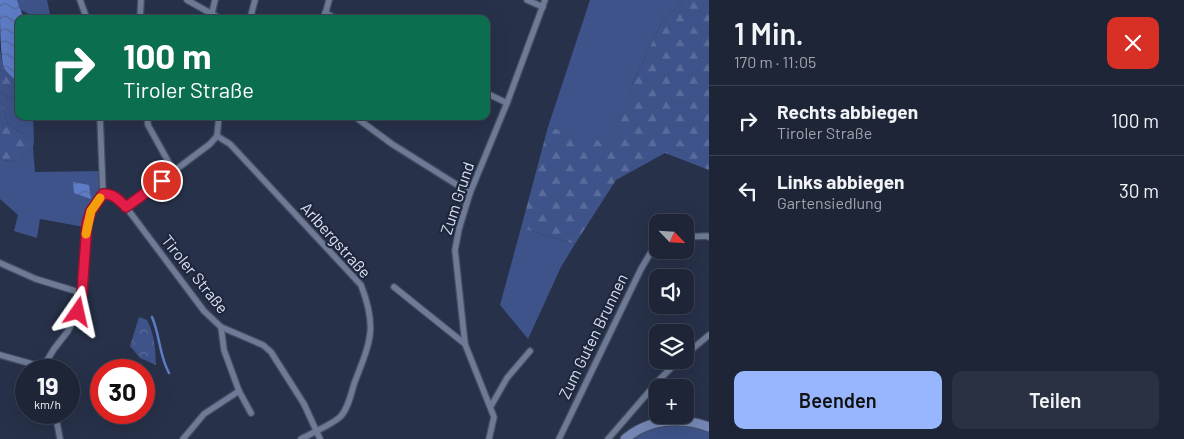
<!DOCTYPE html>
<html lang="de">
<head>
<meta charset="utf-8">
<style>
	body { margin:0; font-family:Barlow,sans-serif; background:#2a3142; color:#f1f3f6; height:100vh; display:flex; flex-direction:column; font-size:19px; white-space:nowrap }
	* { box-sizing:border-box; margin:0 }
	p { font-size:16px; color:#a0a5ad }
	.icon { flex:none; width:28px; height:28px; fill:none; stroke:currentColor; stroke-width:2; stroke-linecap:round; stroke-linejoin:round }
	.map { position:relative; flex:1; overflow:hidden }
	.details { display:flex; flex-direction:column; background:#1d2537; width:475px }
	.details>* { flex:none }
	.banner { position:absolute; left:15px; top:15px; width:475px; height:105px; border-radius:10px; box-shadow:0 5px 20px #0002,0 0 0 1px #3b4252; background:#0b6e4f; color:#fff; overflow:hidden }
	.needle { width:32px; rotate:115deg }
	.buttons { position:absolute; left:649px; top:214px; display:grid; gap:10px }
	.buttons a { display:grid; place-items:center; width:45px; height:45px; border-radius:10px; background:#1d2537; box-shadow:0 5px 20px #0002,0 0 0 1px #3b4252; font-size:25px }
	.speed { position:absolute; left:15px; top:359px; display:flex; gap:10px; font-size:25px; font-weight:700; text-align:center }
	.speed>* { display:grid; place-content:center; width:65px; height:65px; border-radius:50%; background:#1d2537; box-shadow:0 5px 20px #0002,0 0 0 1px #3b4252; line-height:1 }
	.speed small { font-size:12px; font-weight:400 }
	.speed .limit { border:8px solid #d22; background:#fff; color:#111 }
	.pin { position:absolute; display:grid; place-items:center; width:42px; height:42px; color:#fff; margin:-21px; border:2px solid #fff; border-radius:50%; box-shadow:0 1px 5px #0007 }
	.me { position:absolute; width:55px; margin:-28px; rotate:11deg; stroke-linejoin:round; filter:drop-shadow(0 0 4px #0008) }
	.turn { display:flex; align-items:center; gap:18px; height:105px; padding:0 25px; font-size:22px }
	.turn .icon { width:65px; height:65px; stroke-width:2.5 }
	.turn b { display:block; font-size:35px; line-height:42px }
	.round { display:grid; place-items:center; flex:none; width:52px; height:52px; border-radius:10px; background:#2a3142 }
	.summary { display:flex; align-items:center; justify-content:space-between; height:85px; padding:0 25px }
	h1 { font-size:30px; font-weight:600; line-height:38px }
	.action { display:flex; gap:10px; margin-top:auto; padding:10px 25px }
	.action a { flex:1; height:58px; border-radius:10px; background:#97b6fd; color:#111; font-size:20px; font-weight:600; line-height:58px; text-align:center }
	.action a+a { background:#2a3142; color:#f1f3f6 }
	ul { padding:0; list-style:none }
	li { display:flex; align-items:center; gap:15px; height:70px; padding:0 25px; border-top:1px solid #3b4252 }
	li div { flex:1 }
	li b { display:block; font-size:19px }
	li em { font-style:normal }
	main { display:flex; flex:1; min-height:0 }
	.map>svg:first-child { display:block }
</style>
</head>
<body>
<main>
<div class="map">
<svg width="709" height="439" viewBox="0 0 709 439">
	<defs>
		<pattern id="forest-firs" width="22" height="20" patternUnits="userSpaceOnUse" patternTransform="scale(1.25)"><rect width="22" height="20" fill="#3e5389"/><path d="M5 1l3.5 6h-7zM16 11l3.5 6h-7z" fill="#596b9a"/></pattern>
		<pattern id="park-crowns" width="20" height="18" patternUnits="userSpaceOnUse" patternTransform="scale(1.25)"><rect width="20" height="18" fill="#3e5389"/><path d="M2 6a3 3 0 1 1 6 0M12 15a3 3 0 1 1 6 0" fill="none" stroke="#596b9a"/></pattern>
		<pattern id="water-waves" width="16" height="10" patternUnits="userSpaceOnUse" patternTransform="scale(1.25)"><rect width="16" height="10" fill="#5e7cc6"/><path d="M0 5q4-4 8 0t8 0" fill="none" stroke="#54689a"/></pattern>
	</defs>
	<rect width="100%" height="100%" fill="#273149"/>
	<g fill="#3e5389">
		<polygon points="17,0 47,0 51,19 38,19 21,10"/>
		<polygon points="590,0 683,0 661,24 634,80 611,145 548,127"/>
		<polygon points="0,92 8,97 16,98 19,95 19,116 33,116 34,141 8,124 3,106 0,103"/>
		<polygon points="33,148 35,172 100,171 101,194 84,227 40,219 37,238 14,231 18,215 0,199 0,157 3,160 18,162"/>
		<polygon points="521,228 575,244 561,267 528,339 500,305"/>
		<polygon points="687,423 709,430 709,439 629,439 651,427"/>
	</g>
	<g fill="url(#forest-firs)">
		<polygon points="683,0 709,0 709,170 665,153 616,180 575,244 521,228 548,127 611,144 634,80 661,24"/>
		<path d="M0,49c3,19 4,21 19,34v12l-3,3 -8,-1 -8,-5z"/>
		<polygon points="0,103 3,106 8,124 34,141 33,148 18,162 3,160 0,157"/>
	</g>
	<path fill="url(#park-crowns)" d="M139,317l8,3c8,16 8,28 9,45l-16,-7 -10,-12z"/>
	<g fill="url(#water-waves)">
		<path d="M0,0h17l7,19h-5v64c-6,-5 -11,-9 -15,-15 -4,-14 -4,-51 -4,-68z"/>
		<polygon points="73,182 89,185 91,199 74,193"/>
	</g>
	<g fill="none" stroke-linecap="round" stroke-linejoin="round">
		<path stroke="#5e7cc6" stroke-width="2.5" d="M152,317c8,18 7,38 17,56"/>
		<defs>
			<g id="street">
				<polyline points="80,0 87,19"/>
				<polyline points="187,0 221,19"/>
				<polyline points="527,0 543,7"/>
				<polyline points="212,13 215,0"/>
				<polyline points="325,13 337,19"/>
				<polyline points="140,19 141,0"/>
				<polyline points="250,19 255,0"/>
				<polyline points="324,19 329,0"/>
				<polyline points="486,93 507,103"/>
				<polyline points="147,116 148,125 174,172"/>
				<polyline points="354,116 392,144 470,193"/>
				<path d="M217,136l13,8 131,141c17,44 9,57 -7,99 -3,11 -6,24 -13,32 -6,7 -31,18 -40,23"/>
				<path d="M103,194c10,-1 16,6 23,13l78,104 17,16 42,18 8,7 33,52 16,35"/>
				<polyline points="126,207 210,144 217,136 219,116"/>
				<polyline points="685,237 707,236 709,237"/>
				<polyline points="0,263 36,279 82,293"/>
				<polyline points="394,287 465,344"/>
				<polyline points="0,355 43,367"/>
				<polyline points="685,355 709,335"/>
				<polyline points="44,370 43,367 54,349 68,331 78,312 82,293 87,224 91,211 103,194 100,116"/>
				<polyline points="239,391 251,413"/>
				<polyline points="491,406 507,378 530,351"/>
				<polyline points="55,412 60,439"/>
				<polyline points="183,439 204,414 239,391 224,350 221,327"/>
				<polyline points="489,439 494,417 465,344 455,250 459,229 470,193 507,103 545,0"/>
				<polyline points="559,439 641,269 651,252 658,249"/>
				<polyline points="608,439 660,379 679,360"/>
			</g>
			<path id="secondary" d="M625,439c23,-20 56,-23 84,-12"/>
		</defs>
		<use href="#street" stroke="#454d61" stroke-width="8"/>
		<use href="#secondary" stroke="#454d61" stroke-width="11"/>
		<use href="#street" stroke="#6e7a96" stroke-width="5.5"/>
		<use href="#secondary" stroke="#7487b4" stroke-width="9"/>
	</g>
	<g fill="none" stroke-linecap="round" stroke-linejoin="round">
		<defs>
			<path id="route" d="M78,312l4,-19 5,-69 4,-13 12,-17c10,-1 16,6 23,13l36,-26"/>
		</defs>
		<use href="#route" stroke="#92132f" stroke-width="12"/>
		<use href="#route" stroke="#e11d48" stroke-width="9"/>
		<polyline stroke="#f59e0b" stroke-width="9" points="86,234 91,211 100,198"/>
	</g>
	<g text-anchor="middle" stroke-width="4.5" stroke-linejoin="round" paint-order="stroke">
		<g font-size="16" fill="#dce2f2" stroke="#1e273e">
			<text transform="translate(457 198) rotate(-72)" y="6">Zum Grund</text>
			<text transform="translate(336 240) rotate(48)" y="6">Arlbergstraße</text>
			<text transform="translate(195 274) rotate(51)" y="6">Tiroler Straße</text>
			<text transform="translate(593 336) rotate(-64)" y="6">Zum Guten Brunnen</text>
		</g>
	</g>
</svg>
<div class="buttons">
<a><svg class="needle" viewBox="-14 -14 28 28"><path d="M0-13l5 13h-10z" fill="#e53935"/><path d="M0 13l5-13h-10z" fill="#a0a5ad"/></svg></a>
<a><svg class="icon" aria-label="sound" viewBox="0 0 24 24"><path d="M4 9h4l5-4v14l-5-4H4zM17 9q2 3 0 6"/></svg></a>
<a><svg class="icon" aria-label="layers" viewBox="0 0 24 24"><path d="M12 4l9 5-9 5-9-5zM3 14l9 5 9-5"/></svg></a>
<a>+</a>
</div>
<div class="speed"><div>19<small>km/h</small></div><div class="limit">30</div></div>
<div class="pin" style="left:162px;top:181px;background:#d93025"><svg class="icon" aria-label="arrive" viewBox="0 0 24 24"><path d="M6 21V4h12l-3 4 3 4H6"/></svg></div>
<svg class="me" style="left:78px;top:312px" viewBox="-20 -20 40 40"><path d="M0-17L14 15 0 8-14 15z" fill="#e11d48" stroke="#fff" stroke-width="4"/></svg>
<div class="banner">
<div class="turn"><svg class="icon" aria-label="right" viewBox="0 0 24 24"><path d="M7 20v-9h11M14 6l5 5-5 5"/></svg><div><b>100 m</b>Tiroler Straße</div></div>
</div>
</div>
<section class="details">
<div class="summary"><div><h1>1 Min.</h1><p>170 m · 11:05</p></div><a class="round" style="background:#d93025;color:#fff"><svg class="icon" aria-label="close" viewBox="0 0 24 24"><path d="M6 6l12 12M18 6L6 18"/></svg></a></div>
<ul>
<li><svg class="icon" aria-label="right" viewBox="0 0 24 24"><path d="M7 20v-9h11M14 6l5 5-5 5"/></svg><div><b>Rechts abbiegen</b><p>Tiroler Straße</p></div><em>100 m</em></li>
<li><svg class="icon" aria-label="left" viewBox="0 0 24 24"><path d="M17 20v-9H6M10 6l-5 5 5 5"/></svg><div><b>Links abbiegen</b><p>Gartensiedlung</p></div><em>30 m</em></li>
</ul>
<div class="action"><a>Beenden</a><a>Teilen</a></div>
</section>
</main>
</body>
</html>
